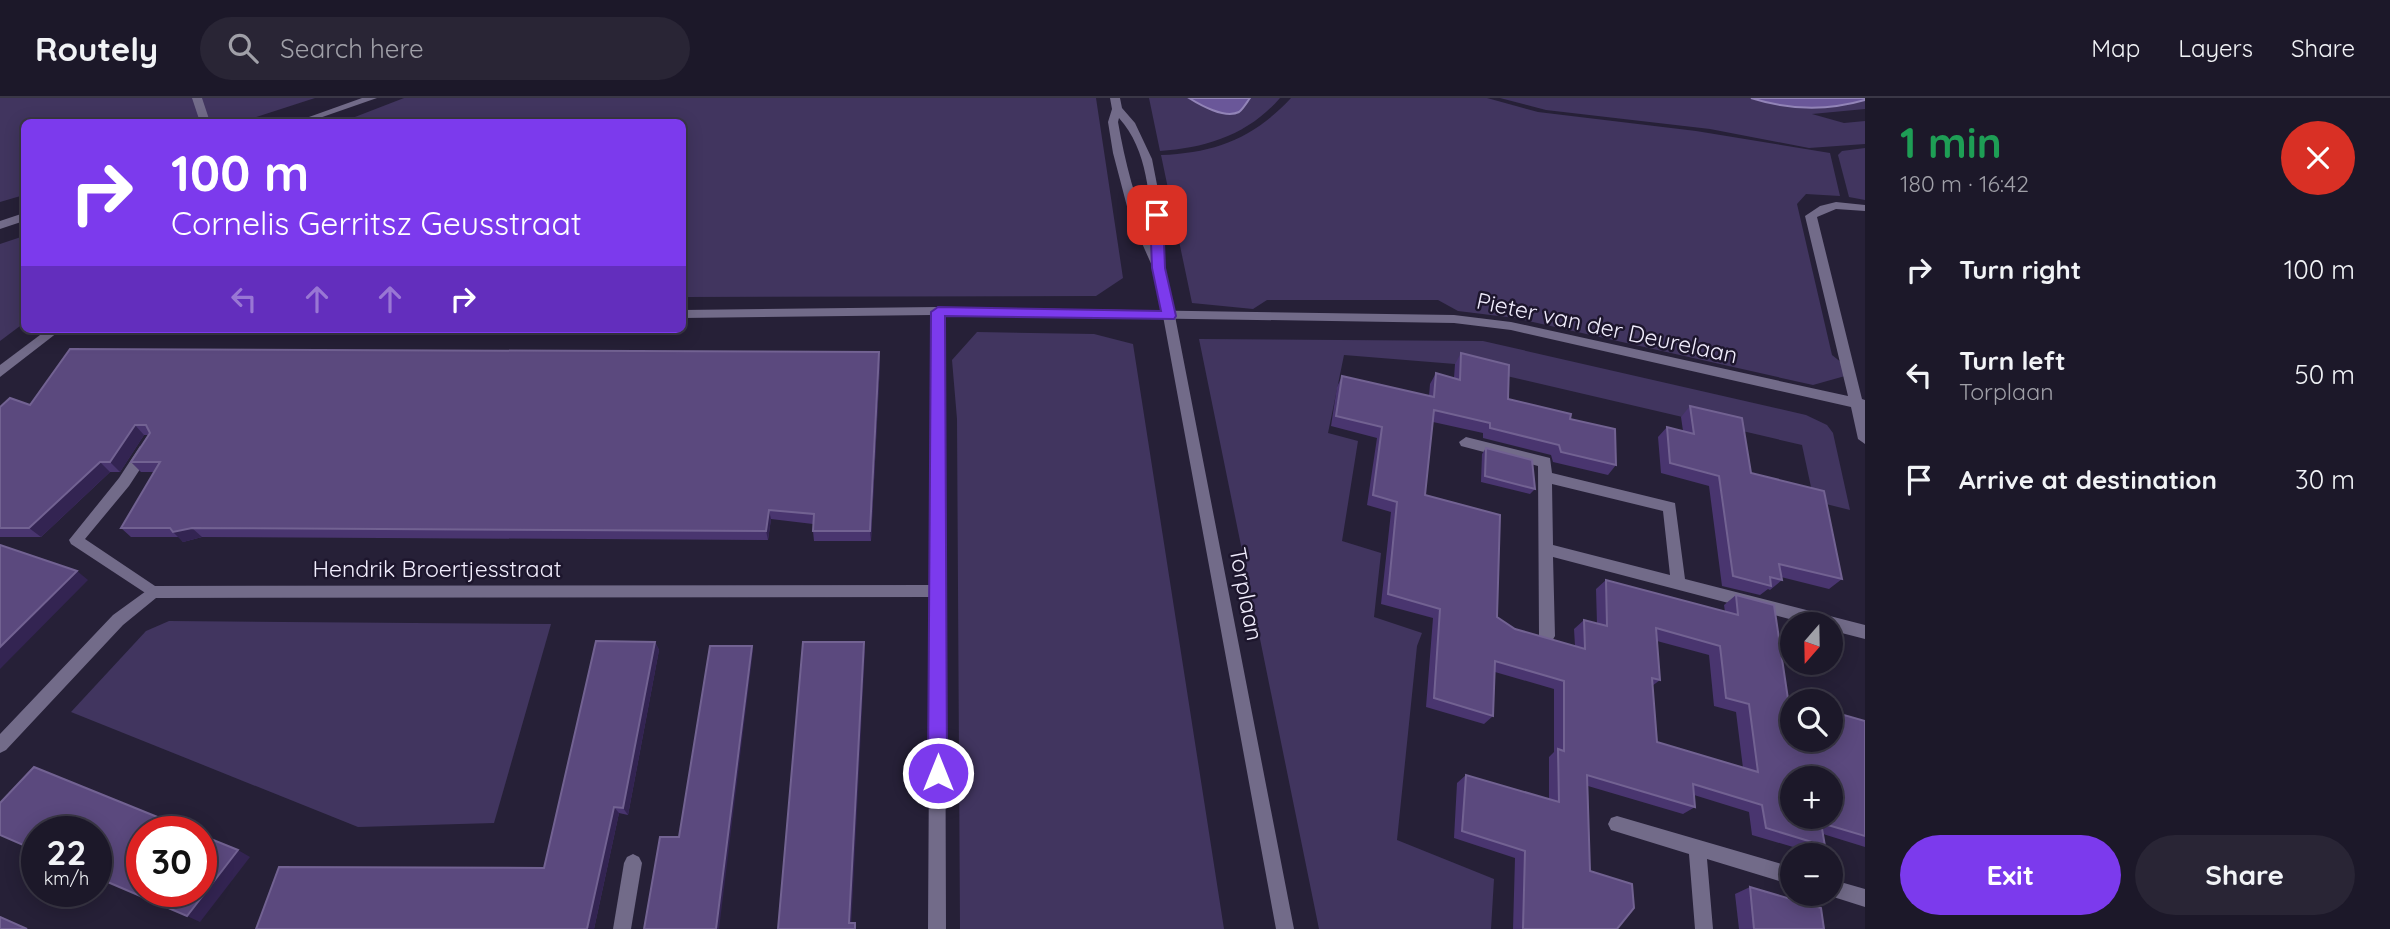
<!DOCTYPE html>
<html lang="en">
<head>
<meta charset="utf-8">
<style>
	body { margin:0; font-family:Quicksand,sans-serif; background:#292535; color:#f1f3f6; height:100vh; display:flex; flex-direction:column; font-size:26px; white-space:nowrap }
	* { box-sizing:border-box; margin:0 }
	p { font-size:23px; color:#a0a0a8 }
	.icon { flex:none; width:38px; height:38px; fill:none; stroke:currentColor; stroke-width:2; stroke-linecap:round; stroke-linejoin:round }
	.map { position:relative; flex:1; overflow:hidden }
	.drawer { display:flex; flex-direction:column; background:#1c1829; width:525px }
	.drawer>* { flex:none }
	.banner { position:absolute; left:21px; top:21px; width:665px; height:214px; border-radius:10px; box-shadow:0 4px 18px #0003,0 0 0 2px #3a3746; background:#7c3aed; color:#fff; overflow:hidden }
	.needle { width:46px; rotate:200deg }
	.fabs { position:absolute; left:1780px; top:514px; display:grid; gap:14px }
	.fabs a { display:grid; place-items:center; width:63px; height:63px; border-radius:50%; background:#1c1829; box-shadow:0 4px 18px #0003,0 0 0 2px #3a3746; font-size:35px }
	.speed { position:absolute; left:21px; top:718px; display:flex; gap:14px; font-size:35px; font-weight:700; text-align:center }
	.speed>* { display:grid; place-content:center; width:91px; height:91px; border-radius:50%; background:#1c1829; box-shadow:0 4px 18px #0003,0 0 0 2px #3a3746; line-height:1 }
	.speed small { font-size:18px; font-weight:400 }
	.speed .limit { border:10px solid #d22; background:#fff; color:#111 }
	.pin { position:absolute; display:grid; place-items:center; width:60px; height:60px; color:#fff; margin:-30px; border-radius:14px; box-shadow:0 4px 10px #0006 }
	.me { position:absolute; width:77px; margin:-38px; rotate:0deg; stroke-linejoin:round; filter:drop-shadow(0 0 5px #0008) }
	.turn { display:flex; align-items:center; gap:24px; height:147px; padding:0 35px; font-size:32px }
	.turn .icon { width:91px; height:91px; stroke-width:2.5 }
	.turn b { display:block; font-size:49px; line-height:60px }
	.lanes { display:flex; align-items:center; height:66px; padding:0 35px; background:#0003; justify-content:center; gap:35px; direction:ltr }
	.lanes .off { opacity:.35 }
	.round { display:grid; place-items:center; flex:none; width:74px; height:74px; border-radius:37px; background:#292535 }
	.summary { display:flex; align-items:center; justify-content:space-between; height:119px; padding:0 35px }
	h1 { font-size:42px; font-weight:800; line-height:52px; color:#1e9e55 }
	.button { display:flex; gap:14px; margin-top:auto; padding:14px 35px }
	.button a { flex:1; height:80px; border-radius:42px; background:#7c3aed; color:#fff; font-size:28px; font-weight:800; line-height:80px; text-align:center }
	.button a+a { background:#292535; color:#f1f3f6 }
	ul { padding:0; list-style:none }
	li { display:flex; align-items:center; gap:21px; height:105px; padding:0 35px }
	li div { flex:1 }
	li b { display:block; font-size:26px }
	li em { font-style:normal }
	header { display:flex; align-items:center; gap:42px; box-sizing:border-box; height:98px; padding:0 35px; background:#1c1829; border-bottom:2px solid #3a3746 }
	header strong { font-size:33px }
	nav { display:flex; gap:38px; margin-inline-start:auto; font-size:24px }
	.search { width:490px; height:63px; background:#292535; display:flex; align-items:center; gap:18px; box-sizing:border-box; padding:0 24px; border-radius:38px; color:#a0a0a8; font-size:26px }
	main { display:flex; flex:1; min-height:0 }
	.map>svg:first-child { display:block }
</style>
</head>
<body>
<header>
<strong>Routely</strong>
<div class="search"><svg class="icon" aria-label="search" viewBox="0 0 24 24"><circle cx="10" cy="10" r="6"/><path d="M15 15l6 6"/></svg>Search here</div>
<nav><a>Map</a><a>Layers</a><a>Share</a></nav>
</header>
<main>
<div class="map">
<svg width="1865" height="831" viewBox="0 0 1865 831">
	<rect width="100%" height="100%" fill="#262037"/>
	<g fill="#41355f">
		<polygon points="0,0 315,0 241,24 24,24 24,97 0,104"/>
		<polygon points="404,0 1096,0 1123,180 1096,198 683,199 682,24 342,24"/>
		<path d="M1149,0c12,0 27,0 39,0 25,5 39,32 62,0h30c-31,36 -73,50 -120,53z"/>
		<path d="M1291,0h196l51,14 158,19 134,22 10,43 -34,-2 -9,10 35,151 10,8 3,13 -32,9 -298,-67 -57,-7 -20,-11h-171l-14,9 -61,-6 -31,-148c54,-2 93,-17 130,-57z"/>
		<path d="M1500,0h251c38,11 76,13 114,2v9l-53,5 32,9 21,-2v23l-56,4 -99,-19 -164,-19z"/>
		<polygon points="1865,50 1865,102 1849,99 1838,57 1842,53"/>
		<polygon points="24,138 24,225 0,243 0,146"/>
		<polygon points="977,234 1094,236 1133,246 1224,831 960,831 957,321 952,262"/>
		<polygon points="1199,241 1483,243 1806,317 1827,327 1833,335 1850,412 1814,403 1802,347 1455,266 1344,257 1328,335 1358,343 1342,443 1381,455 1374,519 1422,535 1417,548 1397,742 1494,781 1491,831 1319,831"/>
		<polygon points="169,523 551,526 494,725 358,729 71,614 146,533"/>
	</g>
	<g fill="#6a5799" stroke="#9284b7" stroke-width="2">
		<path d="M1189,0h61c-3,4 -7,11 -11,14 -14,7 -39,-7 -50,-14z"/>
		<path d="M1751,0h114v2c-38,11 -76,10 -114,-2z"/>
	</g>
	<g fill="none" stroke-linecap="round" stroke-linejoin="round">
		<g fill="#726b89" fill-rule="evenodd">
			<polygon points="192,0 202,0 210,24 200,24"/>
			<polygon points="145,347 150,348 152,352 150,356 129,388 85,441 158,490 160,494 158,498 153,500 71,446 69,442 119,380 140,348"/>
			<polygon points="633,756 639,759 642,765 631,831 613,831 624,765 627,759"/>
		</g>
		<g fill="#726b89" fill-rule="evenodd">
			<polygon points="1836,104 1865,107 1865,113 1836,111 1817,119 1862,301 1865,302 1865,346 1858,341 1851,309 1511,232 1454,225 944,217 946,831 928,831 930,499 156,500 123,527 6,652 0,655 0,636 113,517 153,488 930,487 932,217 682,220 682,212 938,209 1454,217 1511,224 1848,298 1805,118 1820,108"/>
			<polygon points="48,231 62,231 0,279 0,267"/>
			<path d="M1466,339l84,21 2,15 123,30 10,76 180,46v14l-35,-9v-5h-18l-259,-68 2,79 -3,5 -5,2 -5,-2 -3,-5 -1,-170 -77,-20 -2,-4zM1552,386l111,27 7,64 -117,-30z"/>
			<polygon points="1617,718 1792,769 1792,787 1707,761 1713,831 1695,831 1689,756 1611,732 1608,726 1611,720"/>
			<polygon points="1830,781 1865,791 1865,809 1824,796 1830,796"/>
		</g>
		<g fill="#726b89" fill-rule="evenodd">
			<polygon points="362,0 377,0 308,24 295,24"/>
			<path d="M1110,0h10l2,10 13,15 17,36 8,41 2,62 13,54 119,613h-18l-113,-613 -10,-48 -24,-54 -16,-61 -5,-31 4,-13zM1119,20c29,32 31,80 33,121 -17,-37 -27,-77 -34,-117z"/>
			<polygon points="24,115 24,123 0,131 0,123"/>
		</g>
	</g>
	<g fill="#49356f" fill-rule="evenodd">
		<polygon points="879,254 880,265 871,443 814,443 813,433 813,426 771,421 768,442 202,439 183,444 179,439 131,439 121,430 154,374 141,374 131,364 148,337 144,337 120,374 110,374 41,439 0,439 0,309"/>
		<path d="M1461,255l47,46 62,20 46,46 -8,10 -55,-13 -2,-7 -68,-17v-5l-50,-11 -8,73 72,122 18,12 60,17 -1,-17 10,-9 13,4 -1,-35 10,-9 119,32 -1,-7 12,-10 52,104 77,22v126l-42,-13 2,12 -15,6 -58,-17 -3,-23 -55,-17 1,12 -12,7 -95,-28 2,85 27,58h-104l2,-71 -61,-20 3,-55 9,-8 83,24v-42l5,-5v-63l-59,-17 -2,44 -9,8 -58,-17 7,-89 -52,-14 10,-92 -24,-7 10,-67 -46,-12 6,-39 5,-11 87,20 1,-12 6,-11 18,5 1,-14zM1657,543l52,14 5,51 22,6 7,56 -86,-26 -5,-56 8,-6z"/>
		<polygon points="1690,308 1751,375 1842,481 1829,491 1781,479 1782,482 1770,492 1768,491 1760,497 1722,488 1709,388 1661,375 1658,339 1667,329 1683,333 1681,319"/>
		<polygon points="1486,350 1535,391 1530,396 1481,384 1482,356"/>
		<polygon points="655,544 659,552 628,717 619,715 594,831 256,831 544,770"/>
		<polygon points="1750,789 1824,831 1739,831 1735,796"/>
	</g>
	<g fill="#332452">
		<polygon points="879,254 880,265 871,443 870,433"/>
		<polygon points="135,327 144,337 120,374 110,364"/>
		<polygon points="100,364 110,374 41,439 29,430"/>
		<polygon points="769,412 771,421 768,442 766,433"/>
		<polygon points="192,430 202,439 183,444 173,434"/>
		<polygon points="77,473 88,482 0,571 0,549"/>
		<polygon points="655,544 659,552 628,717 623,710"/>
		<polygon points="864,544 865,554 851,831 849,825"/>
		<polygon points="752,548 753,553 719,831 716,831"/>
		<polygon points="614,709 619,715 594,831 587,831"/>
		<polygon points="238,752 250,759 200,824 187,818"/>
	</g>
	<g fill="#5b497e" stroke="#726292" stroke-width="2" fill-rule="evenodd">
		<polygon points="70,251 879,254 870,433 813,433 814,416 769,412 766,433 192,430 173,434 170,430 121,430 160,364 131,364 150,335 146,327 135,327 110,364 100,364 29,430 0,430 0,309 10,300 30,307"/>
		<path d="M1461,255l48,12 -1,34 63,15 -1,5 45,10 1,36 -55,-13 -2,-7 -69,-17v-5l-56,-13 -9,85 75,20 -3,102 18,12 70,20 -1,-29 23,6 -1,-46 132,35 -2,-20 38,10 14,94 9,3h-5v38h38v-29l35,10v115l-44,-13 4,23 -59,-18 -4,-23 -69,-21 2,23 -108,-32 3,96 42,13 2,24 -17,21h-94l2,-78 -63,-20 4,-56 93,27 -1,-53 6,2v-70l-69,-20 -2,55 -59,-18 6,-89 -52,-15 9,-92 -24,-7 9,-68 -46,-11 6,-40 92,21 2,-24 24,7zM1656,530l64,18 6,52 23,6 9,68 -101,-30 -5,-64 8,2zM1792,681h38v38h-38z"/>
		<polygon points="1690,308 1742,320 1751,375 1824,393 1842,481 1779,466 1782,482 1770,479 1771,488 1733,478 1719,378 1670,365 1667,329 1694,336"/>
		<polygon points="1486,350 1532,362 1535,391 1485,378"/>
		<polygon points="0,447 77,473 0,549"/>
		<polygon points="596,543 655,544 623,710 614,709 587,831 256,831 279,769 544,770"/>
		<polygon points="803,544 864,544 849,825 855,825 855,831 778,831"/>
		<polygon points="710,548 752,548 716,831 644,831 660,739 679,739"/>
		<polygon points="34,669 192,733 142,733 142,793 201,793 201,737 238,752 187,818 96,779 96,733 37,733 37,753 0,737 0,705"/>
		<polygon points="1750,789 1821,810 1824,831 1754,831"/>
		<polygon points="0,819 27,831 0,831"/>
	</g>
	<polygon fill="#7c3aed" stroke="#51269a" stroke-width="2" points="1157,113 1163,117 1165,170 1176,218 1174,221 945,218 947,675 944,682 938,684 931,682 928,675 931,214 938,209 1161,213 1152,170 1150,117"/>
	<g text-anchor="middle" stroke-width="5" stroke-linejoin="round" paint-order="stroke">
		<g font-size="23" fill="#f1edfd" stroke="#1d162d">
			<text transform="translate(1607 230) rotate(12)" y="8">Pieter van der Deurelaan</text>
			<text x="437" y="479">Hendrik Broertjesstraat</text>
			<text transform="translate(1246 496) rotate(79)" y="8">Torplaan</text>
		</g>
	</g>
</svg>
<div class="fabs">
<a><svg class="needle" viewBox="-14 -14 28 28"><path d="M0-13l5 13h-10z" fill="#e53935"/><path d="M0 13l5-13h-10z" fill="#a0a0a8"/></svg></a>
<a><svg class="icon" aria-label="search" viewBox="0 0 24 24"><circle cx="10" cy="10" r="6"/><path d="M15 15l6 6"/></svg></a>
<a>+</a>
<a>−</a>
</div>
<div class="speed"><div>22<small>km/h</small></div><div class="limit">30</div></div>
<div class="pin" style="left:1157px;top:117px;background:#d93025"><svg class="icon" aria-label="arrive" viewBox="0 0 24 24"><path d="M6 21V4h12l-3 4 3 4H6"/></svg></div>
<svg class="me" style="left:938px;top:675px" viewBox="-20 -20 40 40"><circle r="17" fill="#7c3aed" stroke="#fff" stroke-width="3"/><path d="M0-11L8 9 0 5-8 9z" fill="#fff"/></svg>
<div class="banner">
<div class="turn"><svg class="icon" aria-label="right" viewBox="0 0 24 24"><path d="M7 20v-9h11M14 6l5 5-5 5"/></svg><div><b>100 m</b>Cornelis Gerritsz Geusstraat</div></div>
<div class="lanes"><svg class="icon off" aria-label="left" viewBox="0 0 24 24"><path d="M17 20v-9H6M10 6l-5 5 5 5"/></svg><svg class="icon off" aria-label="ahead" viewBox="0 0 24 24"><path d="M12 20V5M6 11l6-6 6 6"/></svg><svg class="icon off" aria-label="ahead" viewBox="0 0 24 24"><path d="M12 20V5M6 11l6-6 6 6"/></svg><svg class="icon" aria-label="right" viewBox="0 0 24 24"><path d="M7 20v-9h11M14 6l5 5-5 5"/></svg></div>
</div>
</div>
<section class="drawer">
<div class="summary"><div><h1>1 min</h1><p>180 m · 16:42</p></div><a class="round" style="background:#d93025;color:#fff"><svg class="icon" aria-label="close" viewBox="0 0 24 24"><path d="M6 6l12 12M18 6L6 18"/></svg></a></div>
<ul>
<li><svg class="icon" aria-label="right" viewBox="0 0 24 24"><path d="M7 20v-9h11M14 6l5 5-5 5"/></svg><div><b>Turn right</b></div><em>100 m</em></li>
<li><svg class="icon" aria-label="left" viewBox="0 0 24 24"><path d="M17 20v-9H6M10 6l-5 5 5 5"/></svg><div><b>Turn left</b><p>Torplaan</p></div><em>50 m</em></li>
<li><svg class="icon" aria-label="arrive" viewBox="0 0 24 24"><path d="M6 21V4h12l-3 4 3 4H6"/></svg><div><b>Arrive at destination</b></div><em>30 m</em></li>
</ul>
<div class="button"><a>Exit</a><a>Share</a></div>
</section>
</main>
</body>
</html>
